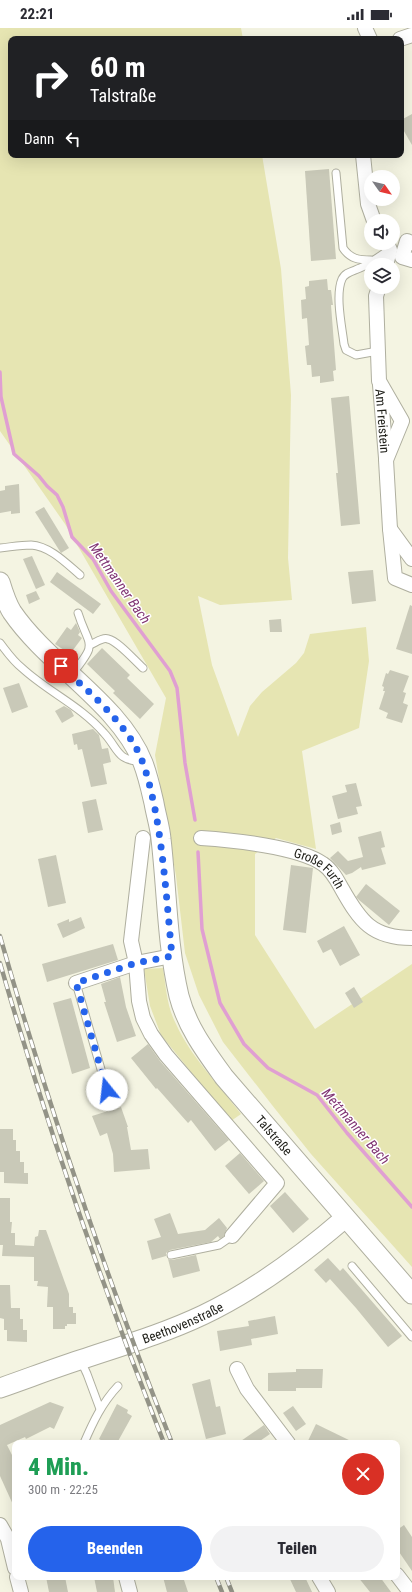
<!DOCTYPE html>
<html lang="de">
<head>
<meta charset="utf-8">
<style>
	body { margin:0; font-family:"Roboto Condensed",sans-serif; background:#f2f2f3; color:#2b2b33; height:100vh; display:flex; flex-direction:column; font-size:15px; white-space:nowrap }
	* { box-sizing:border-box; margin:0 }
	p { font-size:13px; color:#7c7c81 }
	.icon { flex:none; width:22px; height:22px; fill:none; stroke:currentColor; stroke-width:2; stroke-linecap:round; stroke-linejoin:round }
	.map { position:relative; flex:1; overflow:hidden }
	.sheet { position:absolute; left:12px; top:1412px; width:388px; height:140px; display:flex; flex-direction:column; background:#fff; border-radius:8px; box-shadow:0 4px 16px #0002 }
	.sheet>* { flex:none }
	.guide { position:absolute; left:8px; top:8px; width:396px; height:122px; border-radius:8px; box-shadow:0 4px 16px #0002; background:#202124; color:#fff; overflow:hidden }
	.needle { width:26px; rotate:124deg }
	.controls { position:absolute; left:364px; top:142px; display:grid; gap:8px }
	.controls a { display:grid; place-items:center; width:36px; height:36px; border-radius:50%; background:#fff; box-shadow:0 4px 16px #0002; font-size:20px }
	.pin { position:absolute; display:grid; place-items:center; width:34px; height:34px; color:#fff; margin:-17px; border-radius:8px; box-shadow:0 2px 6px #0006 }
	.me { position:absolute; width:44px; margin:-22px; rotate:344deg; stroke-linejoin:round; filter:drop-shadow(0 0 3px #0008) }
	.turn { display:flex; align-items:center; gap:14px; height:84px; padding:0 16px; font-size:18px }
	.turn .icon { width:52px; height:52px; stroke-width:2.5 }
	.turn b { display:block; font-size:28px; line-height:34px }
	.then { display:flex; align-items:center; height:38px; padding:0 16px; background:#0003; gap:8px; font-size:15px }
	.round { display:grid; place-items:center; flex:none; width:42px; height:42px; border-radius:21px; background:#f2f2f3 }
	.overview { display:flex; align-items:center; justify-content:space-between; height:68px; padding:0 16px }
	h1 { font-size:24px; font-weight:800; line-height:30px; color:#1e9e55 }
	.cta { display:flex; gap:8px; margin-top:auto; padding:8px 16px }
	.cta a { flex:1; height:46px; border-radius:24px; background:#2563eb; color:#fff; font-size:16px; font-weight:800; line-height:46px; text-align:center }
	.cta a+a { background:#f2f2f3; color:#2b2b33 }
	.status { display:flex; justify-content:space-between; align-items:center; height:28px; padding:0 20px; background:#fff; direction:ltr }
	.status svg { height:11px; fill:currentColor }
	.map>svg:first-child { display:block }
</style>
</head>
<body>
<div class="status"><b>22:21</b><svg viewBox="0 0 49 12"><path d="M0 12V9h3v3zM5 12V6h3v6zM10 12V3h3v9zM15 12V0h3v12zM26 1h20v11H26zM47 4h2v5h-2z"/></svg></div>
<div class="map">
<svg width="412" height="1564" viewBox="0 0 412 1564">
	<rect width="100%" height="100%" fill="#f4f4e2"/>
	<g fill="#e6e5b2">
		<polygon points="0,0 241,0 243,11 11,11 11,127 262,127 281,241 291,367 288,530 292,572 220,577 198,568 212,637 238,709 250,678 262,664 296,635 304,625 310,606 366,599 369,633 359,700 302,723 316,821 276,810 255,826 255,907 315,1001 412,936 412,1239 311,1126 272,1077 223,1014 199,967 185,925 176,848 155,727 166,670 65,496 0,403"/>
		<path d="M163,940c3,19 4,39 13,56 15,33 43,61 65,90l-10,7 -70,-86 -11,-29 -6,-37z"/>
	</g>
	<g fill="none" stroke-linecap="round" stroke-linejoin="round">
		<g stroke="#e09fd2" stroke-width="3.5">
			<polyline points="0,344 1,369 14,426 39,448 47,458 57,467 63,479 72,509 93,531 111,563 170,643 177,660 185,735 195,792"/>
			<polyline points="198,824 202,901 220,975 244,1016 268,1040 317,1067 347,1105 412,1179"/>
		</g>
	</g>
	<g fill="#c9c9b8">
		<polygon points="412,86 412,117 401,98 401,92"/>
		<polygon points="329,141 336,231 311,233 305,143"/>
		<polygon points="327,251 328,262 331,262 333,277 331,277 336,342 333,343 334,353 320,355 320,348 312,349 311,337 307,337 305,318 309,317 307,290 302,291 301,272 306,271 305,259 309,258 309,253"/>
		<polygon points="349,368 360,496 341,498 336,445 338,445 331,370"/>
		<polygon points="19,456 20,485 11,486 11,483 0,485 0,463 5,462 5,458"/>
		<polygon points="44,479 69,520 61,525 35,484"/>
		<polygon points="32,528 45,557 36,561 23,531"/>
		<polygon points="373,542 376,573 352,576 348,544"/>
		<polygon points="57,544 101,576 93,586 50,554"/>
		<polygon points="36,563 40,571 29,576 26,567"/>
		<polygon points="410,577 412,578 412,626 396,621"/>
		<polygon points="281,591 282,604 270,604 269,592"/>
		<polygon points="76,595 80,604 78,607 82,610 70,626 55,616 67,599 71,602"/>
		<polygon points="102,620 130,647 127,650 154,676 140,691 113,665 115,663 87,636"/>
		<polygon points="390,642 409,648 403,664 406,665 403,675 408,677 402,695 386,690 388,685 379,681 385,663 383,663 384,659 382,658 386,645 388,646"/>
		<polygon points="19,655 28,679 12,685 3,660"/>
		<polygon points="64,678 71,682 74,688 62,695 55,683"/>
		<polygon points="93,701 99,707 102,721 108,720 111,734 103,736 107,756 91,759 82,721 78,722 77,716 74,717 72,706"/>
		<polygon points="356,755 362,778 356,779 358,786 338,791 332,768 347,764 345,757"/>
		<polygon points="96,771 103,802 88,805 82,774"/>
		<polygon points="340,794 342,804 332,807 330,797"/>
		<polygon points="381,803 385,819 381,820 386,836 362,842 361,839 352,845 346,847 330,830 338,823 348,833 363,829 358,809"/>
		<polygon points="56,827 66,875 48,879 38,831"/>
		<polygon points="291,837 313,840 306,905 283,902"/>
		<polygon points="366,856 400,883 389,897 359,872 356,869"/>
		<polygon points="81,889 85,900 63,910 57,896 69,891 69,894"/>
		<polygon points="344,898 360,927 340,938 331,921 323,925 317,913"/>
		<polygon points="113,916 118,932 47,954 42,936"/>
		<polygon points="120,949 126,979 136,1008 117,1014 104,974 106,974 101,956"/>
		<polygon points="354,959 363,974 354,980 345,965"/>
		<polygon points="71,970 90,1040 72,1046 53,975"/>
		<polygon points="148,1016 160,1033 229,1112 215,1123 191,1092 188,1095 157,1060 156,1061 131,1030"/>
		<polygon points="121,1079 128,1099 127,1099 131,1122 148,1121 150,1141 114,1144 113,1126 107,1105 100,1108 92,1088"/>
		<polygon points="0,1101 13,1101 13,1112 16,1112 16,1123 20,1123 20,1134 24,1134 24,1145 28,1145 28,1156 4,1155 4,1144 0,1144"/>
		<polygon points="240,1125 264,1153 249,1166 225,1138"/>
		<polygon points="285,1164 309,1191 293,1205 270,1178"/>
		<polygon points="0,1170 10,1170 10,1194 12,1194 11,1205 15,1205 15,1217 34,1218 35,1209 38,1208 39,1202 46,1202 69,1266 69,1279 73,1279 73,1285 76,1285 76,1296 67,1296 67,1298 65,1298 65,1301 53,1301 53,1279 47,1279 48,1259 37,1258 38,1253 34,1253 34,1229 2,1228 3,1217 0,1217"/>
		<polygon points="170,1185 178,1206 205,1202 219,1190 227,1200 224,1208 220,1211 218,1208 211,1214 170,1222 166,1225 166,1228 152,1232 147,1213 161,1209 154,1191"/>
		<polygon points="196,1227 200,1243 173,1250 168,1231 172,1232"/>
		<polygon points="328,1230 340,1243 343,1240 402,1308 388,1319 356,1280 330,1251 326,1255 314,1242"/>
		<polygon points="0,1257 10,1257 11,1280 20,1280 20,1291 23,1291 23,1302 27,1302 27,1314 7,1313 7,1302 4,1302 4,1291 0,1290"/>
		<polygon points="275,1288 278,1306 251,1311 252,1317 220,1323 217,1303 249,1298 248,1293"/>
		<polygon points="296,1341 323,1341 322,1360 296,1360 296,1363 268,1363 268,1345 296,1344"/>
		<polygon points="210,1351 216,1379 220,1378 226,1406 206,1411 192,1356"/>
		<polygon points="50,1374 64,1379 54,1401 50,1399 26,1411 25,1409 7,1417 15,1433 15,1481 0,1448 0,1397"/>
		<polygon points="117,1376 128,1382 127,1385 132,1388 117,1415 106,1415 99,1411"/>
		<polygon points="293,1378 306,1396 296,1403 283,1385"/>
		<polygon points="316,1396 355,1415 307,1415"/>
		<polygon points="264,1397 270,1406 257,1415 238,1415"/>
		<polygon points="404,1497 412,1509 412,1543 397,1521 397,1502"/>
		<polygon points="46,1549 65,1549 68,1564 49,1564"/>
		<polygon points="94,1549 113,1549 115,1564 97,1564"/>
		<polygon points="163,1549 183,1549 188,1564 167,1564"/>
		<polygon points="289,1549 305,1549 312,1564 296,1564"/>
		<polygon points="358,1549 380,1549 391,1564 370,1564"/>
	</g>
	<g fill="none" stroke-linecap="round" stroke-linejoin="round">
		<defs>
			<g id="lane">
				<path d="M336,145l7,75c7,11 16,12 28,12"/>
				<path d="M378,323l-22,4 -10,-5 -2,-6c-2,-17 -9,-49 -2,-65 3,-7 12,-8 18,-11 10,-4 19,-12 29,-18"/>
				<path d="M0,520c10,-1 21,-3 31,-3 19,1 36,19 49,30"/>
				<path d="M0,615c7,9 13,18 22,25 26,24 59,38 82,65 14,15 13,28 36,28"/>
				<path d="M90,617c5,-2 13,-8 18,-6 10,2 27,22 35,29"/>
				<path d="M72,646c27,-33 17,-26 6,-61"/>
				<polyline points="76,955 107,1062"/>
				<polyline points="171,1227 219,1217 232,1208"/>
				<polyline points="352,1238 412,1309"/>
				<polyline points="81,1333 87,1346 100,1381"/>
				<path d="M84,1415c9,-21 18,-40 34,-57"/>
			</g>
			<g id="street">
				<polyline points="365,0 370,11"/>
				<polyline points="400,11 412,7"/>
				<polyline points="363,127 368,176 374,193"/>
				<polyline points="412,215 407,213 402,229 412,232"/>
				<polyline points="386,237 390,222 387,215"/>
				<polyline points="379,259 376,268 379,353 402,393 386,432 390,501 395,550 412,557"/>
				<path id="s1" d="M380,357l6,73"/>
				<polyline points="390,501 412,531"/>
				<polyline points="143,810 131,913 136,935 139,973 143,990 151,1006 166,1027 277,1155 232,1208"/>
				<path id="s2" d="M201,810c31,2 98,9 122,26 9,6 14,16 19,25 18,32 30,49 70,49"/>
				<polyline points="76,955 136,935 172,928"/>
				<polyline points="237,1341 247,1361 288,1415"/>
				<polyline points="0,1497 8,1511 15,1540"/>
				<polyline points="397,1547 410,1564"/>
				<polyline points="17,1549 21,1564"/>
				<polyline points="126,1549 130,1564"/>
				<polyline points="319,1549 328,1564"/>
			</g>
			<g id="secondary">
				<path id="s3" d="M0,554c3,10 7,22 12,30 36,53 108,92 131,151 5,13 8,27 11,40 2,12 6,24 7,36 6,52 6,106 18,157 8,31 27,56 45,81l188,217"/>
				<path id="s4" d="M0,1360c29,-10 57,-21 86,-30 39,-13 79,-25 117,-43 51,-24 99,-60 142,-97"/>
			</g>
		</defs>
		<use href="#lane" stroke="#afaf9f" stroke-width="9"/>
		<use href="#street" stroke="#afaf9f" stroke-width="16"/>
		<use href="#secondary" stroke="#afaf9f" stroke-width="21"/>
		<use href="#lane" stroke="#fff" stroke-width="7"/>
		<use href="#street" stroke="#fff" stroke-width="14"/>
		<use href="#secondary" stroke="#fff" stroke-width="19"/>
		<defs>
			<g id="rail">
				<path d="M0,908c49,172 106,341 172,507"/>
				<path d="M0,935c47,163 102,323 164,480"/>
				<polyline points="216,1549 222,1564"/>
				<polyline points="226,1549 232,1564"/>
			</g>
		</defs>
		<use href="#rail" stroke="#939387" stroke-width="4.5"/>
		<use href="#rail" stroke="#fff" stroke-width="3" stroke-dasharray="9" stroke-linecap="butt"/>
	</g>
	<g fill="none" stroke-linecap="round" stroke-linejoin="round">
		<path stroke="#2563eb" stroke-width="7" stroke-dasharray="0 12.6" d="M61,638c25,23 53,47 71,75 13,20 17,42 22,63 10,50 13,101 18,152l-36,7 -60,20 31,107"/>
	</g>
	<g text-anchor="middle" stroke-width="3" stroke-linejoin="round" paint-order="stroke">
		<g font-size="13" fill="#1f1f19" stroke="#fff">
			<text dy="5" stroke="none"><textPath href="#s1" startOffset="36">Am Freistein</textPath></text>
			<text dy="5" stroke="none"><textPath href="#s2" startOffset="125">Große Furth</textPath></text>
			<text dy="5" stroke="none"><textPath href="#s3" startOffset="640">Talstraße</textPath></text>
			<text dy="5" stroke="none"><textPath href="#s4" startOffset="194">Beethovenstraße</textPath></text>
		</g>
		<g font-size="14" font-style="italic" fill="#813574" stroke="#fff">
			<text transform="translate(120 555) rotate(55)" y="5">Mettmanner Bach</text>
			<text transform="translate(356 1098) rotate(49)" y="5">Mettmanner Bach</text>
		</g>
	</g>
</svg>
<div class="controls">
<a><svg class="needle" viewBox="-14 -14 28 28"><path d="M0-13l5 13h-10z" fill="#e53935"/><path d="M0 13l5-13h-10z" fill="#7c7c81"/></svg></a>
<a><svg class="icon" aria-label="sound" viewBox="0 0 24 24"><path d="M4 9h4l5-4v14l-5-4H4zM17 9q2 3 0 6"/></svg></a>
<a><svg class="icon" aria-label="layers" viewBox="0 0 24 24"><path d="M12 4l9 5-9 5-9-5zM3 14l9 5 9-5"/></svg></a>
</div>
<div class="pin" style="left:61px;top:638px;background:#d93025"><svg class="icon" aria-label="arrive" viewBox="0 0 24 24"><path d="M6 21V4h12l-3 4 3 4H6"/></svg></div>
<svg class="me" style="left:107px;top:1062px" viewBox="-20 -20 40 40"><circle r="19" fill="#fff"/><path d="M0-13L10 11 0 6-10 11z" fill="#2563eb"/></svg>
<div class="guide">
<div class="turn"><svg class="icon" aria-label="right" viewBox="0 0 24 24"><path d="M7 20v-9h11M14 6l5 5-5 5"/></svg><div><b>60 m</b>Talstraße</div></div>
<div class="then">Dann<svg class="icon" aria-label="left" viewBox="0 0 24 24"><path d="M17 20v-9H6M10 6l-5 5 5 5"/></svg></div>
</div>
<section class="sheet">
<div class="overview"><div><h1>4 Min.</h1><p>300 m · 22:25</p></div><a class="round" style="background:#d93025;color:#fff"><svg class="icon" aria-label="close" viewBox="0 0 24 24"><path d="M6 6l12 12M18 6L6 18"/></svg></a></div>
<div class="cta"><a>Beenden</a><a>Teilen</a></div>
</section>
</div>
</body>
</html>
